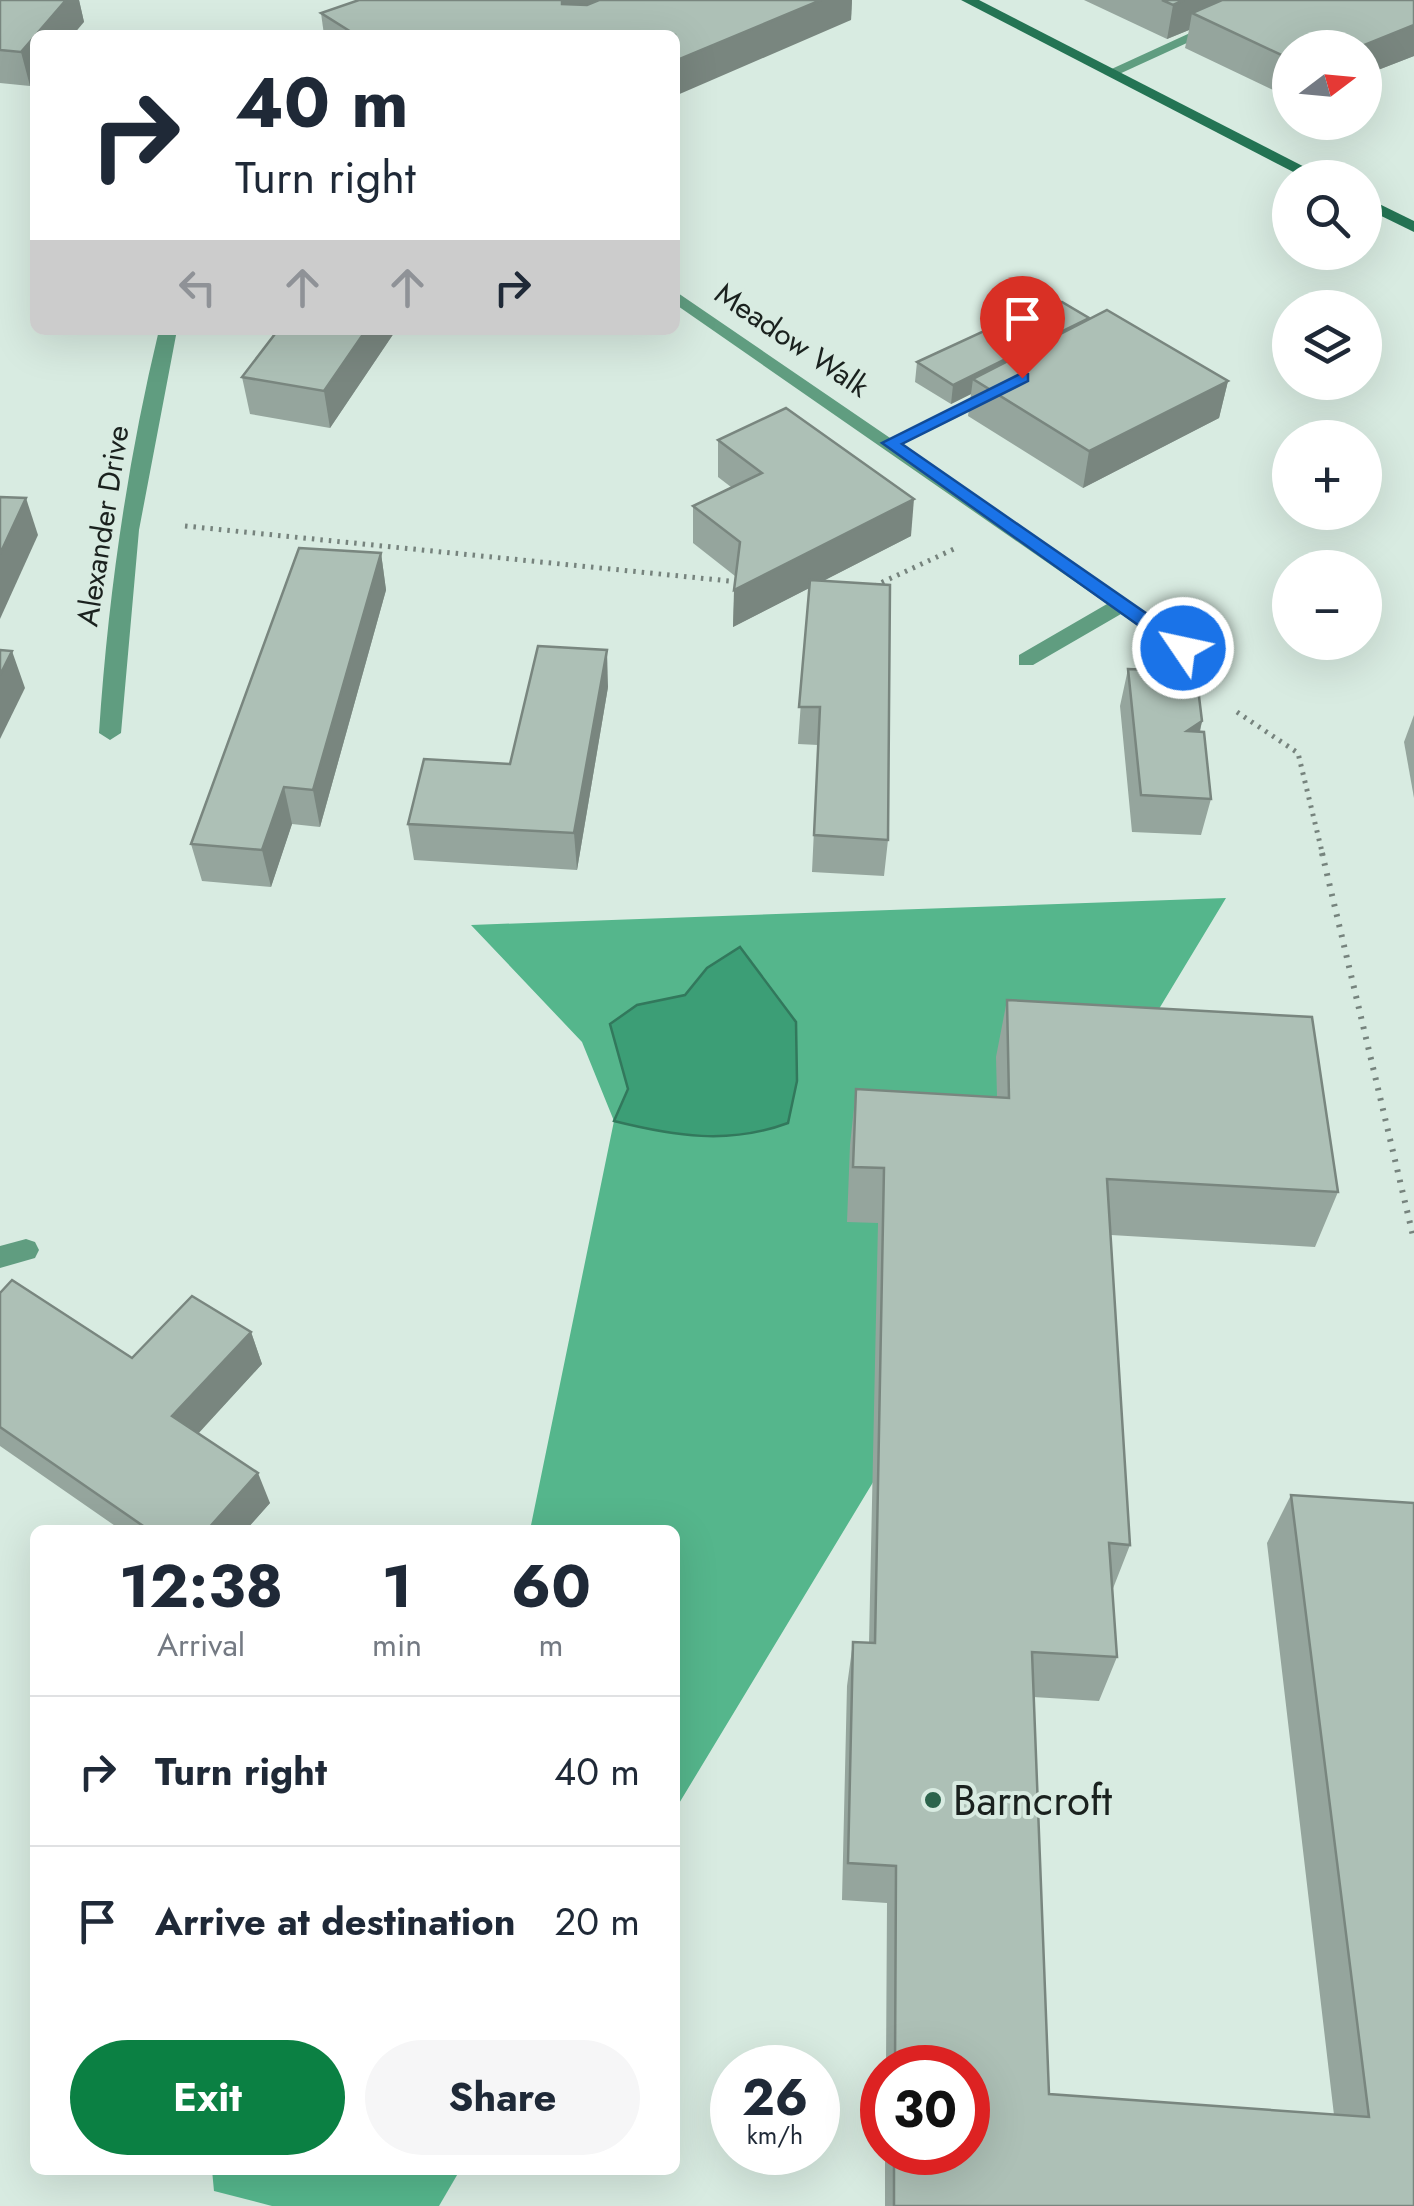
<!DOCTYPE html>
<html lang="en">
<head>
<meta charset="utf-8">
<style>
	body { margin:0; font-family:Jost,sans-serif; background:#f6f6f7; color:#1f2937; height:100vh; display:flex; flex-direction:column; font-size:38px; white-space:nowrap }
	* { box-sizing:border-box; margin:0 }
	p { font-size:32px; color:#747a83 }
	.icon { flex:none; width:55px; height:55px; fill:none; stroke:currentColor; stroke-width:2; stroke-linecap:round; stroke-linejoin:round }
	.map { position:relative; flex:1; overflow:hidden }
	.details { position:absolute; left:30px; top:1525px; width:650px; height:650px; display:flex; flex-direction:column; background:#fff; border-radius:15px; box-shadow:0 10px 40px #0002 }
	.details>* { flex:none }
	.banner { position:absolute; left:30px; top:30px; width:650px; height:305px; border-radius:15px; box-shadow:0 10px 40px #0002; background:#fff; color:#1f2937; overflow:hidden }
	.needle { width:65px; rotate:74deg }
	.tools { position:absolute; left:1272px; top:30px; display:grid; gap:20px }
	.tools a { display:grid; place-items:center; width:110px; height:110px; border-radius:50%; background:#fff; box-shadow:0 10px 40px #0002; font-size:50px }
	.speed { position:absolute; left:710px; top:2045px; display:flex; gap:20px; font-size:50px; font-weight:700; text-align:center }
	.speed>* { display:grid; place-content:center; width:130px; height:130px; border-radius:50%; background:#fff; box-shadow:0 10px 40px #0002; line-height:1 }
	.speed small { font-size:25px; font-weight:400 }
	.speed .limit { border:15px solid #d22; background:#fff; color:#111 }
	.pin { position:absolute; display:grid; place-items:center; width:85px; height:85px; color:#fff; margin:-102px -42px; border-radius:50% 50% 50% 0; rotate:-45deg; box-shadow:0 0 10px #0007 }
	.pin .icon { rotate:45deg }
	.me { position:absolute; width:110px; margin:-55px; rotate:304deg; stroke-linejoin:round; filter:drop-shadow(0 0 8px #0008) }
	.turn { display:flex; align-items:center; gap:35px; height:210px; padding:0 40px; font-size:45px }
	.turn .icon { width:130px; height:130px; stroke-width:2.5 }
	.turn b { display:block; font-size:70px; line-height:85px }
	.lanes { display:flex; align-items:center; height:95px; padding:0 40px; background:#0003; justify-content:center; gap:50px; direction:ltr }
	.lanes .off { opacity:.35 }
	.eta { display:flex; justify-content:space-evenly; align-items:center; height:170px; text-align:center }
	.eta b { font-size:60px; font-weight:700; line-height:70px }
	.primary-button { display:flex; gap:20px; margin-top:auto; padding:20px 40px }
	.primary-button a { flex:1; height:115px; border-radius:60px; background:#0b8043; color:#fff; font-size:40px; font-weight:700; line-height:115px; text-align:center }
	.primary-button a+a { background:#f6f6f7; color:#1f2937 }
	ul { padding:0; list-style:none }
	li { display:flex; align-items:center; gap:30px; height:150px; padding:0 40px; border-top:2px solid #e0e1e3 }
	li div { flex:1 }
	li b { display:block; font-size:38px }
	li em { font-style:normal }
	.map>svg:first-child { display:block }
</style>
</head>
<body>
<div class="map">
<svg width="1414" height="2206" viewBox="0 0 1414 2206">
	<rect width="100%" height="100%" fill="#d8ebe1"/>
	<g fill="#55b68c">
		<polygon points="1226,898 675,1810 675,1530 530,1530 614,1121 582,1042 471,925"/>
		<polygon points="212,2170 460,2170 439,2206 272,2206 214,2191"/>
	</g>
	<path fill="#3c9e76" stroke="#32785c" stroke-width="2.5" d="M740,947l56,75 1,59 -9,42c-59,22 -114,13 -174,-2l14,-32 -18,-65 27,-19 48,-10 22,-27z"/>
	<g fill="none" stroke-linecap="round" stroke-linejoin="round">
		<g stroke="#76837d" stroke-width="5" stroke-dasharray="2.5 6" stroke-linecap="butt">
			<polyline points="185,526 739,582"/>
			<polyline points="874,586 954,549"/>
			<polyline points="1237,712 1298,753 1323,856"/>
		</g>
		<polyline stroke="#76837d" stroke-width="6" stroke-dasharray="2.5 8" stroke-linecap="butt" points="1322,853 1414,1240"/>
		<g fill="#609d80" fill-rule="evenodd">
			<polygon points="998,385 1007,390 1004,394 897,447 883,447 881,443"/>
			<polygon points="26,1239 35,1242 39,1250 35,1258 0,1268 0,1246"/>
		</g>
		<g fill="#609d80" fill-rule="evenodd">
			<polygon points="1262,0 1281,0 1117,75 1105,72"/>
			<polygon points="675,291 1221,664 1221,674 1207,674 1121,614 1033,665 1019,665 1019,655 1107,604 675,304"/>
			<path d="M159,330h18l-38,200 -18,203 -11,7 -11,-7c9,-136 28,-270 60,-403z"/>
		</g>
		<g fill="#247454" fill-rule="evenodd">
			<polygon points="961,0 979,0 1326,178 1305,178"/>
			<polygon points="1365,197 1414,221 1414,232 1365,208"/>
		</g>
	</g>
	<g fill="#95a59d">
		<polygon points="0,0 79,0 84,22 35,35 35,80 30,86 0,83"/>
		<polygon points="359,0 852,0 851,20 675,35 324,35 321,13"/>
		<polygon points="1084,0 1414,0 1414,56 1365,75 1365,48 1290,48 1290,98 1185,48 1189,30 1167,39"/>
		<polygon points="1089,318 1228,381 1219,418 1083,488 968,416 971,394 951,404 915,382 917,362"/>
		<polygon points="396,330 330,428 250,414 242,377"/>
		<polygon points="718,440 911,536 823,581 888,840 884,876 812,872 818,745 798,744 809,588 733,627 735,576 693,543 693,506 731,487 718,477"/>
		<polygon points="381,553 386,590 320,827 292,824 271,887 202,881 191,844"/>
		<polygon points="1128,669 1202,721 1200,732 1211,799 1201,835 1132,832 1120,706"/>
		<polygon points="608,687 577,870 414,860 408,824 510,764"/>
		<polygon points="1414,715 1414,798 1404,742"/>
		<polygon points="1007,1000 1338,1192 1315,1247 1111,1235 1130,1545 1112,1591 1117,1657 1099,1701 1033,1697 1049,2094 1334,2115 1267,1543 1291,1495 1414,2206 885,2206 885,2152 968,2152 968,2068 886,2068 887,1903 842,1900 847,1686 853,1642 869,1643 878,1223 847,1222 850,1145 856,1089 997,1097 996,1057"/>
		<polygon points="0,1293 132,1358 251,1332 262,1364 198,1433 270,1503 246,1530 121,1530 0,1446"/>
	</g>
	<g fill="#79867f">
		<polygon points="66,0 79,0 84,22 73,35 35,35"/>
		<polygon points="562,0 647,0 563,35"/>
		<polygon points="821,0 852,0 851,20 675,96 675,61"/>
		<polygon points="1184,0 1253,0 1192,13 1189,30 1167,39 1173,5"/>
		<polygon points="1414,25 1414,56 1365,75 1365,48 1357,48"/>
		<polygon points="35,35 35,80 30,86 21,52"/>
		<polygon points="1089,318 1086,337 973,379 971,394 951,404 953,385"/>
		<polygon points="366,330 396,330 330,428 324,391"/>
		<polygon points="1228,381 1219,418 1083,488 1089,451"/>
		<polygon points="26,498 38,535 0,619 0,554"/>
		<polygon points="914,499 911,536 733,627 734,590"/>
		<polygon points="381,553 386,590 320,827 313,790"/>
		<polygon points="607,650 608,687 577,870 574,833"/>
		<polygon points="12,651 25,688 0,739 0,675"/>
		<polygon points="1202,721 1193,759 1187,731"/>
		<polygon points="284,787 292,824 271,887 262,850"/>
		<polygon points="251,1332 262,1364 186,1447 172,1416"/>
		<polygon points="258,1473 270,1503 246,1530 207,1530"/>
	</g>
	<g fill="#adc0b6" stroke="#79867f" stroke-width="2.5">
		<polygon points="0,0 66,0 21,52 0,50"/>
		<polygon points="359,0 562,0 562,4 587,5 599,0 821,0 675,61 675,35 356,35 321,13"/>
		<polygon points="1162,0 1184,0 1173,5"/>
		<polygon points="1222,0 1414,0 1414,25 1357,48 1290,48 1290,59 1192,13"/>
		<polygon points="1047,302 1062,302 1089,318 953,385 917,362"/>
		<polygon points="1107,310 1228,381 1089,451 973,379"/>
		<polygon points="278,330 366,330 324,391 242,377"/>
		<polygon points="786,408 914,499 734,590 740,542 693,506 762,473 718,440"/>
		<polygon points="0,497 26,498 0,554"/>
		<polygon points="299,548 381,553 313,790 284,787 262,850 191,844"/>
		<polygon points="810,580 890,585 888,840 814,835 820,707 799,707"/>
		<polygon points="538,646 607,650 574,833 408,824 424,759 510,764"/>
		<polygon points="0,650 12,651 0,675"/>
		<polygon points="1128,669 1196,672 1202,721 1187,731 1204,732 1211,799 1141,795"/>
		<polygon points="1007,1000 1312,1017 1338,1192 1107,1179 1130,1545 1109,1543 1117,1657 1032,1652 1049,2094 1369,2117 1291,1495 1414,1503 1414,2206 894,2206 894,2152 968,2152 968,2068 895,2068 896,1866 848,1863 853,1642 875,1643 884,1168 853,1167 856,1089 1009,1098"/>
		<polygon points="12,1280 132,1358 192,1296 251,1332 172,1416 258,1473 207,1530 149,1530 0,1427 0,1293"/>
	</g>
	<polygon fill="#1a73e8" stroke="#114b97" stroke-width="2.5" points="1022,373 1028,374 1028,381 902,444 1189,643 1189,652 1176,652 882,443"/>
	<circle fill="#2c644c" stroke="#d8ebe1" stroke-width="4" cx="933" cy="1800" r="10"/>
	<g text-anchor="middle" stroke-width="8" stroke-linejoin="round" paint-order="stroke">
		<g font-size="30" fill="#1a211e" stroke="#d8ebe1">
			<text transform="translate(792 340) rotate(34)" y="10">Meadow Walk</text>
			<text transform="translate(103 526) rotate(-81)" y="10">Alexander Drive</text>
		</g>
		<g font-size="42" fill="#1a211e" stroke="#d8ebe1" text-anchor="start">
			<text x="953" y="1815">Barncroft</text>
		</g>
	</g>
</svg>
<div class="tools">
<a><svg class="needle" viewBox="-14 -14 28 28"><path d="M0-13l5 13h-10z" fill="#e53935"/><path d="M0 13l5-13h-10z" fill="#747a83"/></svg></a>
<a><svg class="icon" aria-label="search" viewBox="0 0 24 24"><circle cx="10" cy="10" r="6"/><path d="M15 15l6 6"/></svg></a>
<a><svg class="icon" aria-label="layers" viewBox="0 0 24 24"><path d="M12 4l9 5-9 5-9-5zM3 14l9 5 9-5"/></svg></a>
<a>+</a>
<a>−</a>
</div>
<div class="speed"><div>26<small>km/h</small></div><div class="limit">30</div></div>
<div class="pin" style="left:1022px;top:378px;background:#d93025"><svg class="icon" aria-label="arrive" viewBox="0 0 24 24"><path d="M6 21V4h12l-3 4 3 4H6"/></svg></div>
<svg class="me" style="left:1183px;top:648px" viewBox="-20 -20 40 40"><circle r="17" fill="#1a73e8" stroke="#fff" stroke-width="3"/><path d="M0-11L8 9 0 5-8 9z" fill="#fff"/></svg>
<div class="banner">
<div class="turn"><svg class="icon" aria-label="right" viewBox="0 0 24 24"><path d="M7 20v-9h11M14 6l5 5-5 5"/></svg><div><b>40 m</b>Turn right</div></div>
<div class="lanes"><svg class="icon off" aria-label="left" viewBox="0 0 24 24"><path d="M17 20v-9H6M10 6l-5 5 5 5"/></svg><svg class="icon off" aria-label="ahead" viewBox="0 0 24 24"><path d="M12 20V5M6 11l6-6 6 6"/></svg><svg class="icon off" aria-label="ahead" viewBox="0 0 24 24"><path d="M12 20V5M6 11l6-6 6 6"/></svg><svg class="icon" aria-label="right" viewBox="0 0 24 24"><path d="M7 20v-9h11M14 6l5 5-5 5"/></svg></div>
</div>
<section class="details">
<div class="eta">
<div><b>12:38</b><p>Arrival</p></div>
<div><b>1</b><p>min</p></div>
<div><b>60</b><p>m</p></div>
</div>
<ul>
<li><svg class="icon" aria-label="right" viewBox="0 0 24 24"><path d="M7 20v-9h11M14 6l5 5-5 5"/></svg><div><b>Turn right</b></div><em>40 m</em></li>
<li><svg class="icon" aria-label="arrive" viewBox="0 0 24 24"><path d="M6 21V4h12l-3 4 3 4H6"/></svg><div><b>Arrive at destination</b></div><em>20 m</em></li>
</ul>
<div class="primary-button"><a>Exit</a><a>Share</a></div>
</section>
</div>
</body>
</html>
